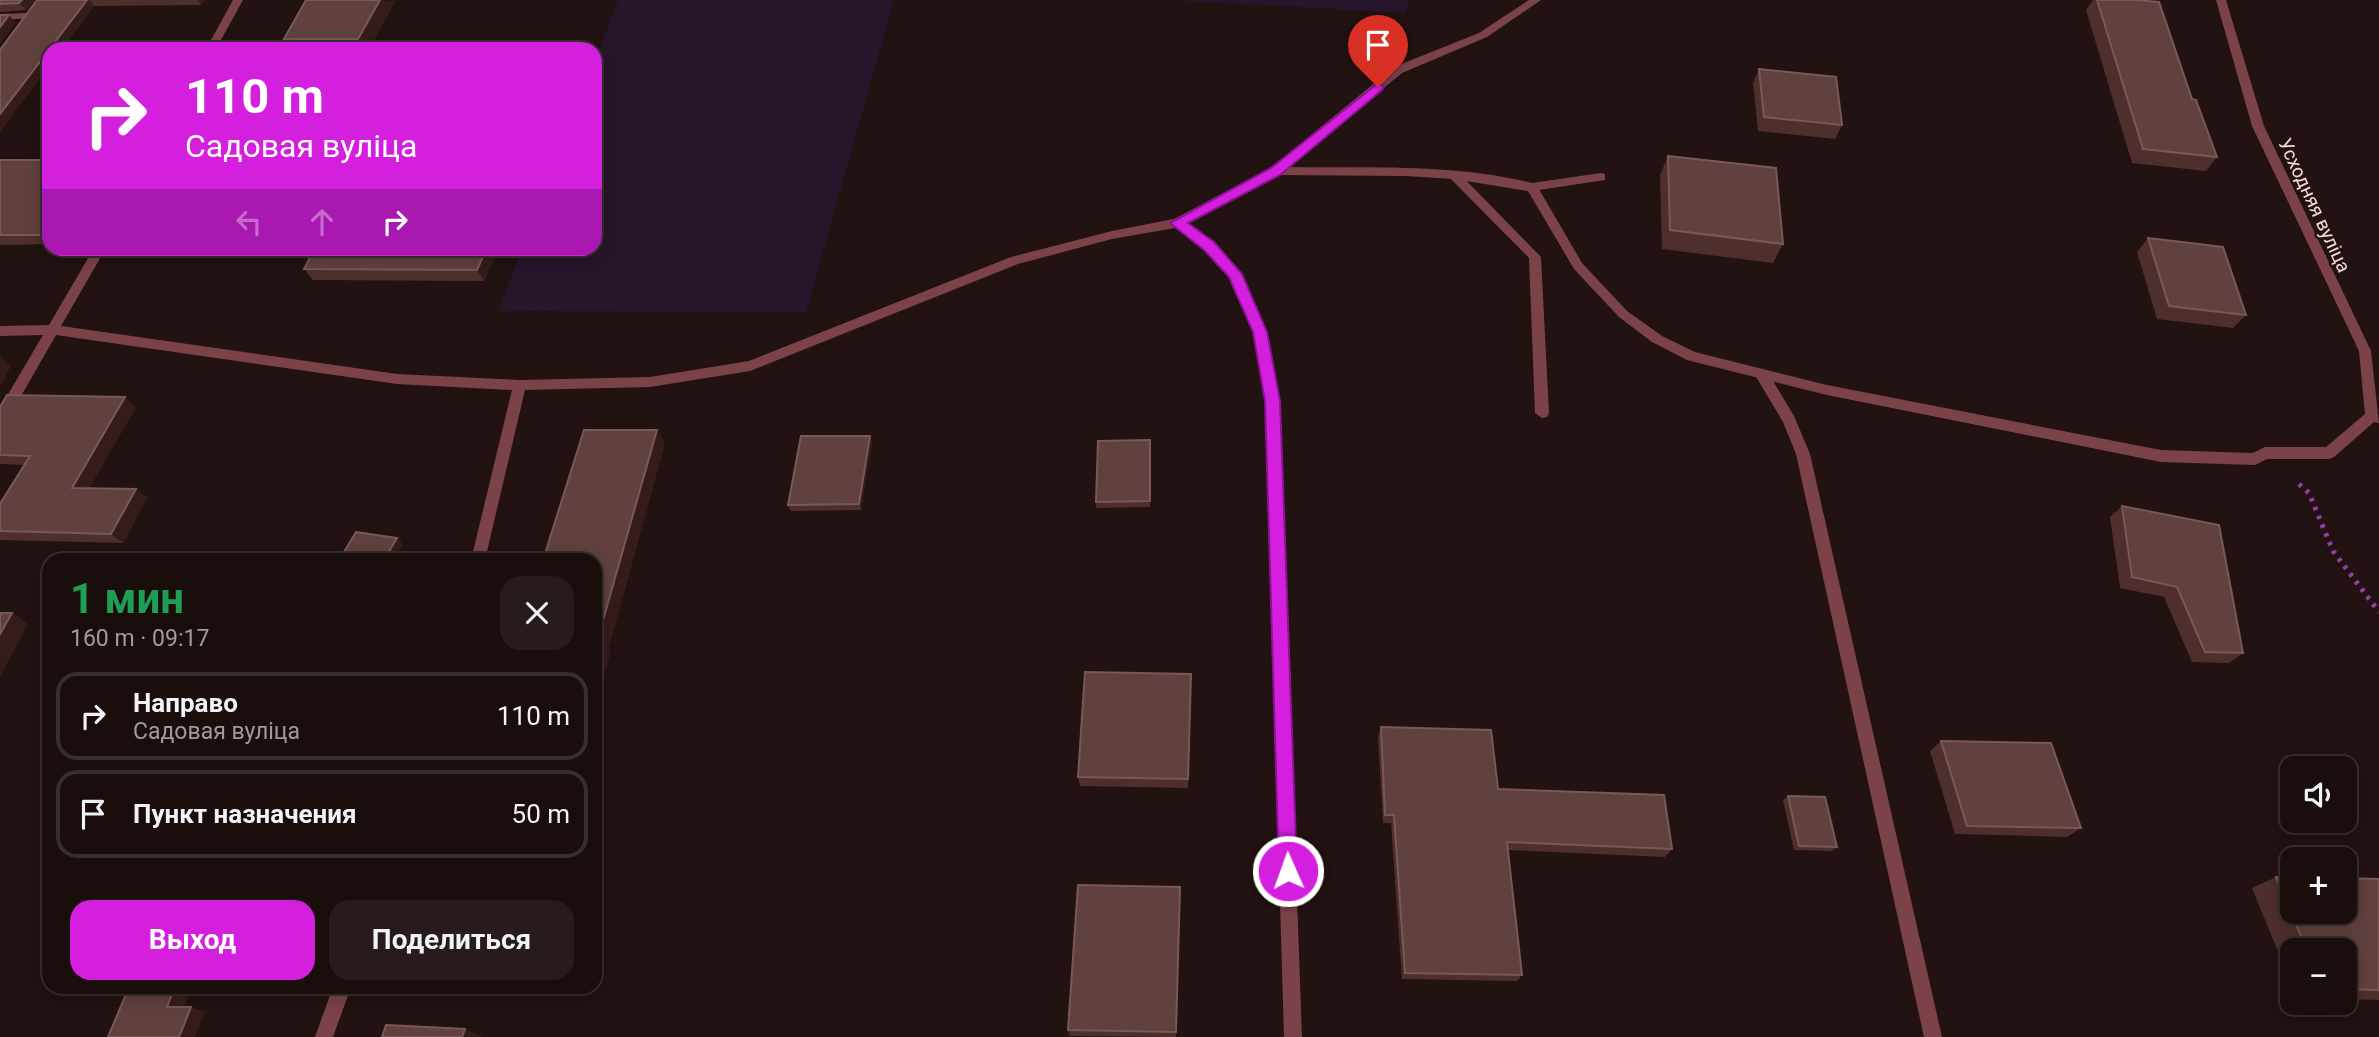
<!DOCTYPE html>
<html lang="ru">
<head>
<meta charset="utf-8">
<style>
	body { margin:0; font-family:Roboto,sans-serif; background:#271c1b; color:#f1f3f6; height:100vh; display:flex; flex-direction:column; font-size:26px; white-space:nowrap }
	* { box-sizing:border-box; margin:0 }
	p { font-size:23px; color:#9f9c9d }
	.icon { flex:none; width:38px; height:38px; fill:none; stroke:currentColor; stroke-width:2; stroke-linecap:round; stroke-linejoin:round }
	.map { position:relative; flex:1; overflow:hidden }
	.sheet { position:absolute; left:42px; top:553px; width:560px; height:441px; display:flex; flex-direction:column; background:#1a0e0d; border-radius:21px; box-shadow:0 4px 18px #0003,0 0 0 2px #382e2e }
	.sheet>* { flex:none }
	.hud { position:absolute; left:42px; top:42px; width:560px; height:214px; border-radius:21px; box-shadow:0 4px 18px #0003,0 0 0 2px #382e2e; background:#d51fdf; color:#fff; overflow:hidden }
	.fabs { position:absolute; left:2280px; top:756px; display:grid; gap:14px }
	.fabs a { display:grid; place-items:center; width:77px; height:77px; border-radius:14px; background:#1a0e0d; box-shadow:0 4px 18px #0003,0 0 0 2px #382e2e; font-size:35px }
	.pin { position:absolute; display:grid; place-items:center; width:60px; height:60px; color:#fff; margin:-72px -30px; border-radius:50% 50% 50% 0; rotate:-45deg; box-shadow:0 0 7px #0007 }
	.pin .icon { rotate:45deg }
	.me { position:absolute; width:77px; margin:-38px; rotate:358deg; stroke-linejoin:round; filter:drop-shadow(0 0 5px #0008) }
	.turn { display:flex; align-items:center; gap:24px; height:147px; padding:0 28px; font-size:32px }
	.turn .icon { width:91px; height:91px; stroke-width:2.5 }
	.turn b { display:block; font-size:49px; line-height:60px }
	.lanes { display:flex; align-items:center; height:66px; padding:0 28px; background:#0003; justify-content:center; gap:35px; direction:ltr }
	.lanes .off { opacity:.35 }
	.round { display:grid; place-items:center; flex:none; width:74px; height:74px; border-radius:21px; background:#271c1b }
	.summary { display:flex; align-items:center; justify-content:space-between; height:119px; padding:0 28px }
	h1 { font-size:42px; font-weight:700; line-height:52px; color:#1e9e55 }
	.cta { display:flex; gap:14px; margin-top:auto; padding:14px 28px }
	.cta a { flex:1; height:80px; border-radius:21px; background:#d51fdf; color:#fff; font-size:28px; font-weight:700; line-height:80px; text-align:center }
	.cta a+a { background:#271c1b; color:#f1f3f6 }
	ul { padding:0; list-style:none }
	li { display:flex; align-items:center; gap:21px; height:88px; margin:0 14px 10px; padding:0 14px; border:4px solid #382e2e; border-radius:21px }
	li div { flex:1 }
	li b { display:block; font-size:26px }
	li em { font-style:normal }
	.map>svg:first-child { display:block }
</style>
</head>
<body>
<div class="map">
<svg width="2379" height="1037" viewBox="0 0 2379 1037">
	<rect width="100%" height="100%" fill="#221211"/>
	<g fill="#27152c">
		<polygon points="618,0 894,0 806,312 498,311 522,249 595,248 595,60"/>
		<polygon points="1169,0 1410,0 1405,13"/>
	</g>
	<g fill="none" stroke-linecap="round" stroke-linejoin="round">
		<polyline stroke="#913fa7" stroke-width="5" stroke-dasharray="3.5 6" stroke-linecap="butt" points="2299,484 2309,493 2333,551 2379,612"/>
		<g fill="#7b4349" fill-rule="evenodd">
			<polygon points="30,13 34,14 34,18 0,20 0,14"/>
			<polygon points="1454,171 1458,172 1541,257 1549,413 1547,417 1542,418 1535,413 1529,258 1450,178 1450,172"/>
			<polygon points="1601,173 1605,174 1605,180 1532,191 1526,187 1532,183"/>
			<polygon points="1762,370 1767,371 1794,416 1810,454 1942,1037 1924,1037 1796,454 1783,422 1755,375"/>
		</g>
		<g fill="#7b4349" fill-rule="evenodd">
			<polygon points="233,0 243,0 216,49 206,49"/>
			<path d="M1529,0h12l-54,37 -85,36 -115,94c82,1 170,-4 249,17l46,79 45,48 35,25 33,16 132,33 334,65 92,3 12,-6h61l39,-33 -6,-63 -107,-225 -36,-126h10l38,126 107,225 8,72 -5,-1 -40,35 -5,2h-62l-12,6 -94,-3 -334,-67 -140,-35 -35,-18 -33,-25 -45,-48 -46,-78 -74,-12 -48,-3 -129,-1 -91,48 27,20 28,31 25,59 13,68 23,636h-18l-19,-636 -11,-68 -24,-57 -25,-27 -30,-21 -63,11 -94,25 -268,107 -100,16 -125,3 -40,170h-14l41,-170 -115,-6 -341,-49 -51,89 -5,1v-17l43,-73 -43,1v-10l49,-1 45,-77h12l-45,78 336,48 123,6 130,-3 99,-16 262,-104 101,-26 62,-12 97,-51 123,-101 85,-34z"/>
			<polygon points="333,987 351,987 333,1037 315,1037"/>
		</g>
	</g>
	<g fill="#4e2f2d">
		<polygon points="0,0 35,0 26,10 0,12"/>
		<polygon points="37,0 205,0 201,5 94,6 0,131 0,50"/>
		<polygon points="2093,0 2136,0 2192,99 2217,157 2206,171 2132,163 2086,10"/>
		<polygon points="395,1 369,49 290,49 284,39"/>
		<polygon points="1759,69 1842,125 1835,139 1758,131 1753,83"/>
		<polygon points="1668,156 1783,244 1773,263 1662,249 1660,175"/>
		<polygon points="0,160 49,160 49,244 0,245"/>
		<polygon points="2148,238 2246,315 2233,328 2157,319 2137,252"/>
		<polygon points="498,248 484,281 313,280 304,269"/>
		<polygon points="0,407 136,407 89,488 136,489 147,498 123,543 0,540 0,504 25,465 0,464"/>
		<polygon points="870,436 872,442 861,510 791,511 788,505"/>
		<polygon points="1150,440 1150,507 1096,508 1096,502"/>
		<polygon points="2122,506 2243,653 2229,663 2192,662 2164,597 2120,588 2110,517"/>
		<polygon points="1191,674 1188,788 1080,786 1078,777"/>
		<polygon points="1381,727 1498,789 1672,849 1665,857 1508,850 1522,975 1517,981 1402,979 1391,823 1383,823 1378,736"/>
		<polygon points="1941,741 2081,828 2067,837 1955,834 1930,751"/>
		<polygon points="1788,796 1837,847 1832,851 1794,850 1783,800"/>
		<polygon points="2276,877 2379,879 2379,1000 2345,999 2345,950 2292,950 2292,986 2252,888"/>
		<polygon points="1180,887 1176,1037 1070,1036 1068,1030"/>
	</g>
	<g fill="#351c1a">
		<polygon points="22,0 35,0 26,10 19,3"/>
		<polygon points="87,0 90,0 94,6 62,49 49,49"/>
		<polygon points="198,0 205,0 201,5"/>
		<polygon points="380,0 395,1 369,49 365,49 358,39"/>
		<polygon points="9,15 16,23 0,44 0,27"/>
		<polygon points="49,49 49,66 0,131 0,114"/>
		<polygon points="487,248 498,248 484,281 477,270"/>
		<polygon points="0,356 11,366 0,387"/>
		<polygon points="125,397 136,407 84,497 72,488"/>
		<polygon points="657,430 665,444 609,648 611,651 595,712 595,661 598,638"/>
		<polygon points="870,436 872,442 861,510 859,504"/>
		<polygon points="136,489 147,498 123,543 111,534"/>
		<polygon points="397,538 403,544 394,560 384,560"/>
		<polygon points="12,613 28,624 0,677 0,634"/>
		<polygon points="175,987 192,987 182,1012 167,1007"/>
		<polygon points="191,1007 205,1012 195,1037 179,1037"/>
		<polygon points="465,1029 482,1037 462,1037"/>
	</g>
	<g fill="#60413f" stroke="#785958" stroke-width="2">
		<polygon points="0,0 22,0 19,3 0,4"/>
		<polygon points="37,0 87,0 0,114 0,50"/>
		<polygon points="306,0 380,0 358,39 284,39"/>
		<polygon points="2097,0 2136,0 2159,2 2192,99 2196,100 2217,157 2143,149"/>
		<polygon points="0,15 9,15 0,27"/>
		<polygon points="1759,69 1836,77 1842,125 1764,117"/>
		<polygon points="1668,156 1776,168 1783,244 1670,230"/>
		<rect x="0" y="160" width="49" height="75"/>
		<polygon points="2148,238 2223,247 2246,315 2169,306"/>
		<polygon points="315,248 487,248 477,270 304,269"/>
		<polygon points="7,395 125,397 72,488 136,489 111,534 0,531 0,504 30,456 0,455 0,407"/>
		<polygon points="584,430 657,430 598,638 601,638 595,661 595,560 543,560"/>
		<polygon points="801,436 870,436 859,504 788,505"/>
		<polygon points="1150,440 1150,501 1096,502 1098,441"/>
		<polygon points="2122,506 2219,525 2243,653 2205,652 2177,587 2132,577"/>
		<polygon points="356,532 397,538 384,560 339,560"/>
		<polygon points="0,613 12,613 0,634"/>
		<polygon points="1085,672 1191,674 1188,779 1078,777"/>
		<polygon points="1381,727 1491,730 1498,789 1664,795 1672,849 1507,842 1522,975 1405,973 1394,815 1385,815"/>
		<polygon points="1941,741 2051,743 2081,828 1967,826"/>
		<polygon points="1788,796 1825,797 1837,847 1799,846"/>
		<polygon points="2276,877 2292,877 2292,912 2345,912 2345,878 2379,879 2379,990 2345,989 2345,950 2307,950"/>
		<polygon points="1078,885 1180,887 1176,1032 1068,1030"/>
		<polygon points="129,987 175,987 167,1007 191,1007 179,1037 108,1037"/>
		<polygon points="386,1025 465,1029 462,1037 382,1037"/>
	</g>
	<polygon fill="#d51fdf" stroke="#8a1491" stroke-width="2" points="1378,83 1384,87 1382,90 1280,175 1188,223 1214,242 1242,274 1267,332 1280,401 1297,871 1295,878 1288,880 1281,878 1279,871 1265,401 1253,332 1229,277 1204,250 1170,223 1271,168"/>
	<g text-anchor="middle" stroke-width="5" stroke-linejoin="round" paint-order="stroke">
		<g font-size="19" fill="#fad8d9" stroke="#221211">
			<text transform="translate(2315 205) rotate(65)" y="7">Усходняя вуліца</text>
		</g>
	</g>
</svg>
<div class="fabs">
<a><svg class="icon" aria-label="sound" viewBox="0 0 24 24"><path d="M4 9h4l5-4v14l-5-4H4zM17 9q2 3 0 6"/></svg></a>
<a>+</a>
<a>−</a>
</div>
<div class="pin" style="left:1378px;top:87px;background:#d93025"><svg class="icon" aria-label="arrive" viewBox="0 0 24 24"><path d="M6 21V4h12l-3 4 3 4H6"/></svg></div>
<svg class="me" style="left:1288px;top:871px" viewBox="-20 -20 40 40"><circle r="17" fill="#d51fdf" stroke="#fff" stroke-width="3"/><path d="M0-11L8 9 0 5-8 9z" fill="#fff"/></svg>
<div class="hud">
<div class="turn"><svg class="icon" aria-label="right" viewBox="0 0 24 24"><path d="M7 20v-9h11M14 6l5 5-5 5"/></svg><div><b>110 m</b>Садовая вуліца</div></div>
<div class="lanes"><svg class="icon off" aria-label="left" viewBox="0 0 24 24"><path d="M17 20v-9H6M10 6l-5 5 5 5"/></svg><svg class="icon off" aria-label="ahead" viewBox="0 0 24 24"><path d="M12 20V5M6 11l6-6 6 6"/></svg><svg class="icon" aria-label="right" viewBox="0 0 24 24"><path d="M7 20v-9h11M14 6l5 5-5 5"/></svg></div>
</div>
<section class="sheet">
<div class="summary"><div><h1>1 мин</h1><p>160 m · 09:17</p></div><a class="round"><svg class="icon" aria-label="close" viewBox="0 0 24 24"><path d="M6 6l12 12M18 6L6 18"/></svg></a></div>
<ul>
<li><svg class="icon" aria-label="right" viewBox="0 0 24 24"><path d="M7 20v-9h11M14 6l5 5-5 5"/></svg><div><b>Направо</b><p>Садовая вуліца</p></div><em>110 m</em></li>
<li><svg class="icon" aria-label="arrive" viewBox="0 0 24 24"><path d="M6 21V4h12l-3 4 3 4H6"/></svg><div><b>Пункт назначения</b></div><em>50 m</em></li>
</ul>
<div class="cta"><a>Выход</a><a>Поделиться</a></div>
</section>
</div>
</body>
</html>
